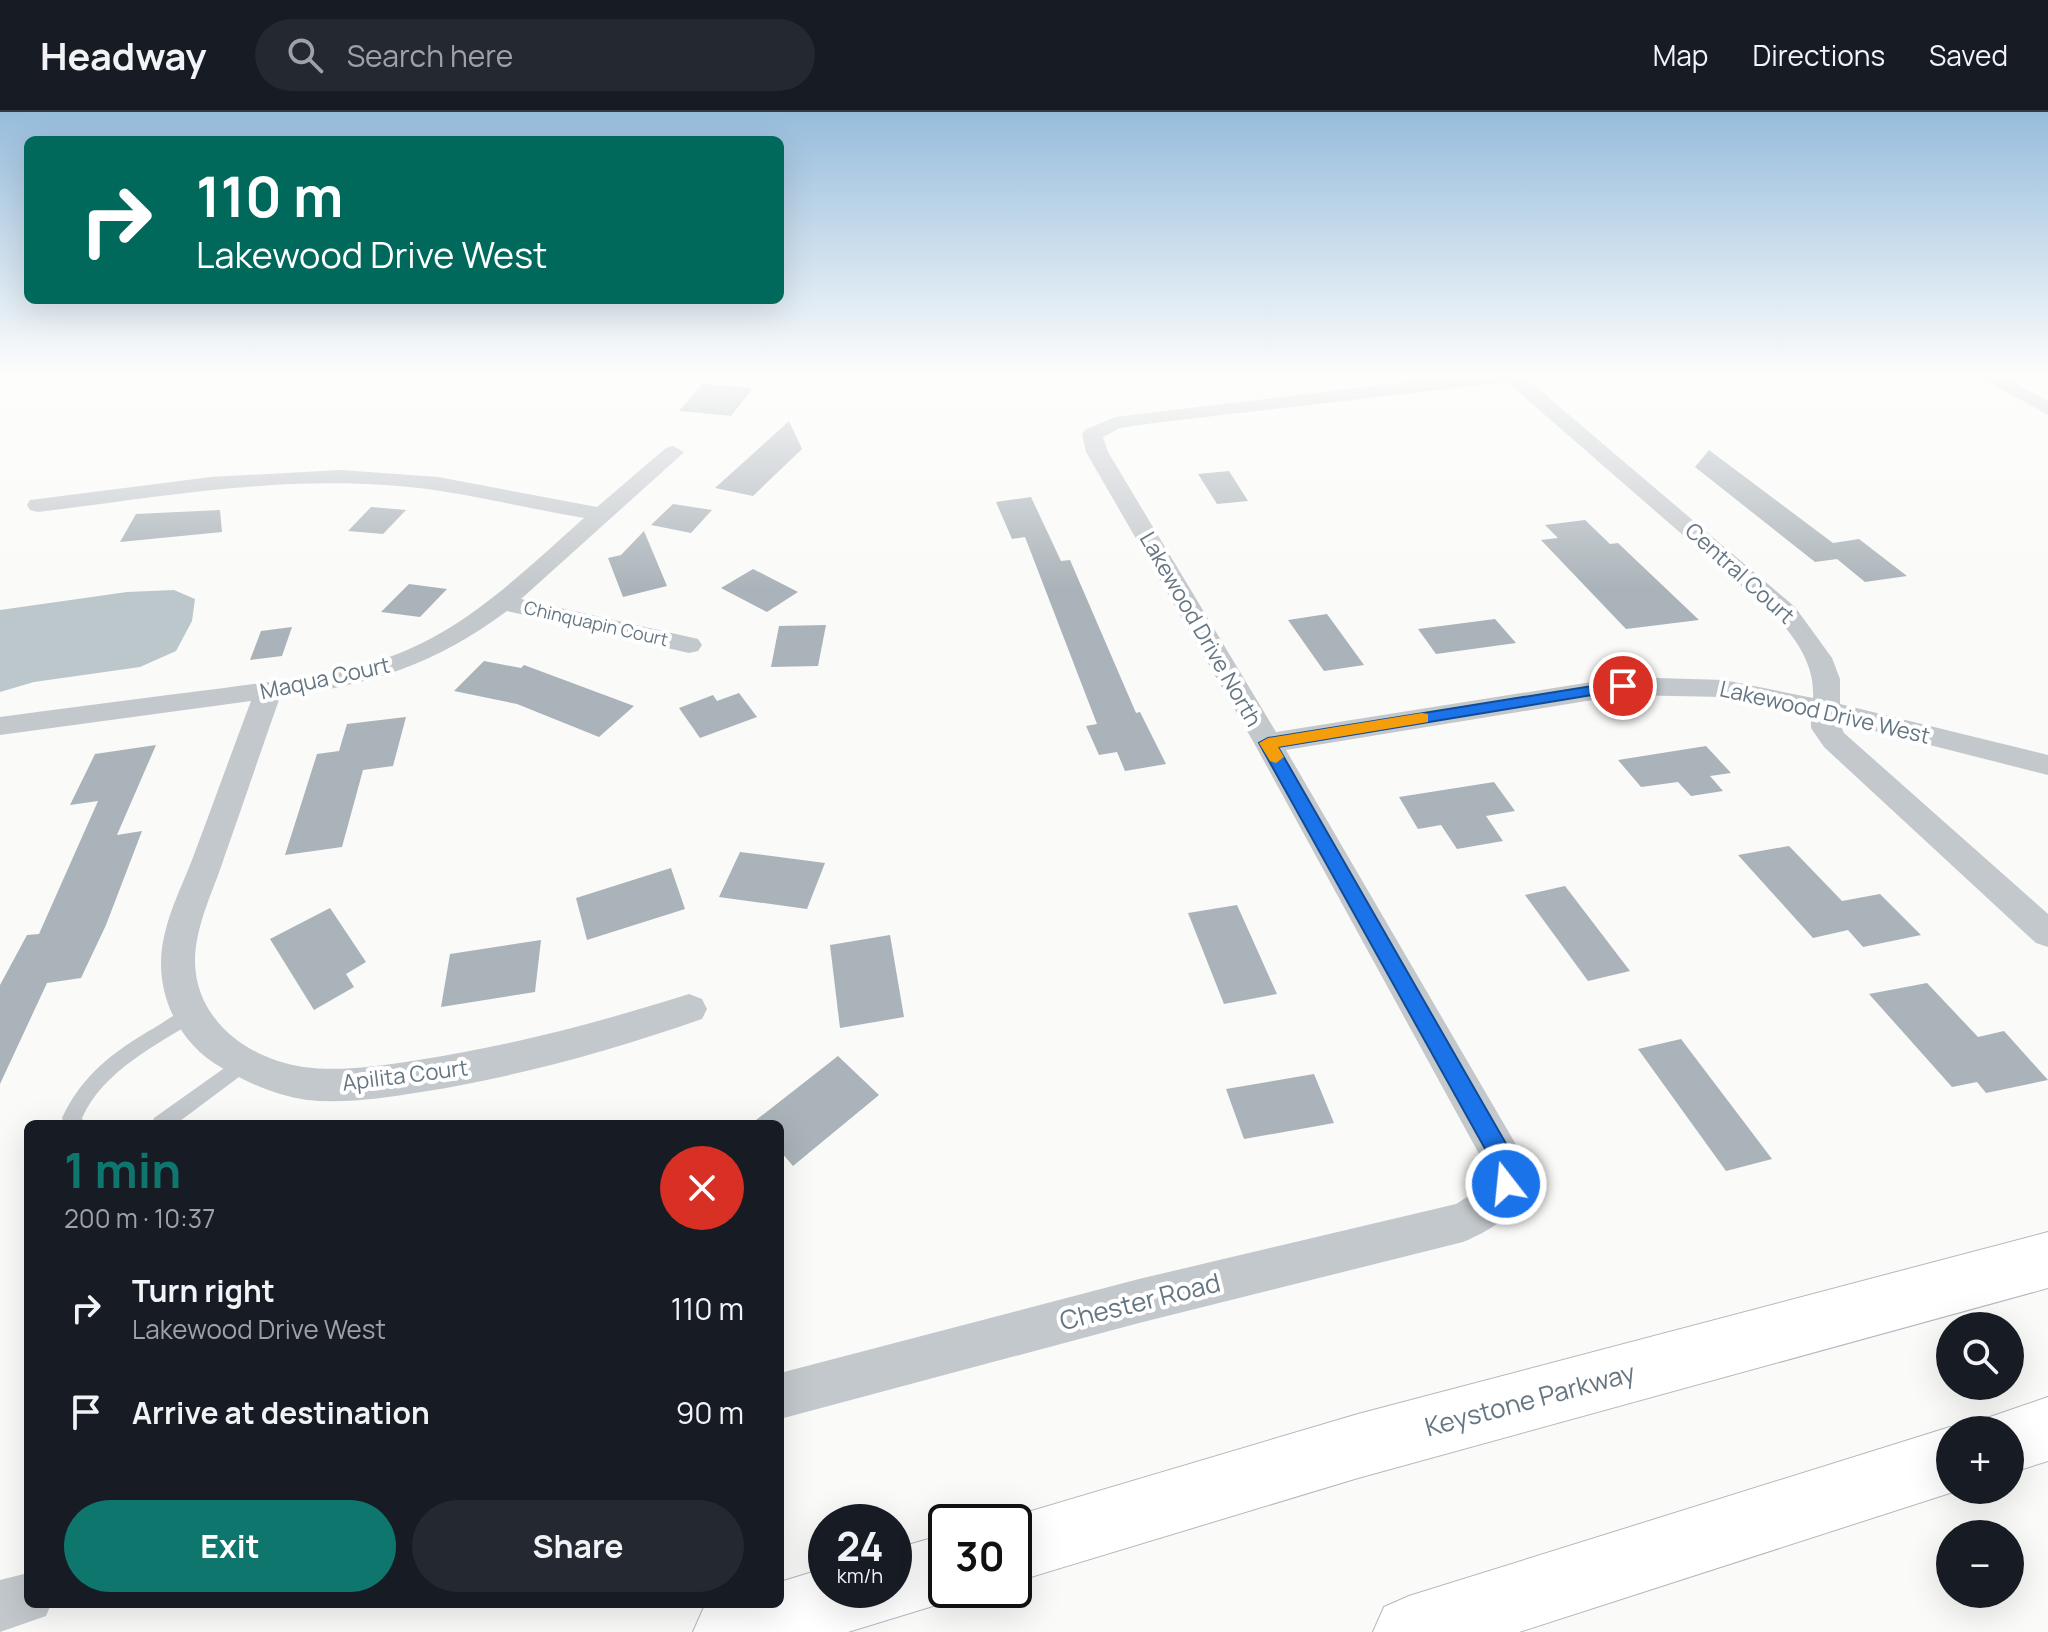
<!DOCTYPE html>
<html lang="en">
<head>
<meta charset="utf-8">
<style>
	body { margin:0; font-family:Manrope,sans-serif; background:#242831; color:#f1f3f6; height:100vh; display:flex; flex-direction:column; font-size:30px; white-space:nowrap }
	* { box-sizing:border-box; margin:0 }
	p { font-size:26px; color:#9ea1a6 }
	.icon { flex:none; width:44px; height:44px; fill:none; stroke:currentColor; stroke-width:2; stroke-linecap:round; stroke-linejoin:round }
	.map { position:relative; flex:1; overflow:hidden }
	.sheet { position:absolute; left:24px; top:1008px; width:760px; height:488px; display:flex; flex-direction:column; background:#171b24; border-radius:12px; box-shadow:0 8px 32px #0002 }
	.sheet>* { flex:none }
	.banner { position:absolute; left:24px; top:24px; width:760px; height:168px; border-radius:12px; box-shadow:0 8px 32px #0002; background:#00695c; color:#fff; overflow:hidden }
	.controls { position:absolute; left:1936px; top:1200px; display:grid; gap:16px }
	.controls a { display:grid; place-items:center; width:88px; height:88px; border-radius:50%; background:#171b24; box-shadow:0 8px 32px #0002; font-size:40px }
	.speed { position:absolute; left:808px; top:1392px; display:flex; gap:16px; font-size:40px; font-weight:700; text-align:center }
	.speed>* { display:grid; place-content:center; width:104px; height:104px; border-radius:50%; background:#171b24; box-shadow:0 8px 32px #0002; line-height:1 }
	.speed small { font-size:20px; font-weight:400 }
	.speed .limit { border:4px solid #111; border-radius:12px; background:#fff; color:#111 }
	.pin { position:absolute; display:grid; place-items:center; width:68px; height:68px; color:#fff; margin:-34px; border:4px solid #fff; border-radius:50%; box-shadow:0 2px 8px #0007 }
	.me { position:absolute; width:88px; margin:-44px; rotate:344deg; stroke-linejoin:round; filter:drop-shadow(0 0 6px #0008) }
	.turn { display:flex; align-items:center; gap:28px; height:168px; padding:0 40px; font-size:36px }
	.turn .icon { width:104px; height:104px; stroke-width:2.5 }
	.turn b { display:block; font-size:56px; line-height:68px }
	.round { display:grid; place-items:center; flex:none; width:84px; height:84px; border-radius:42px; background:#242831 }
	.head { display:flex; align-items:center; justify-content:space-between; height:136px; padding:0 40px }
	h1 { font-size:48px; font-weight:700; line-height:60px; color:#0f766e }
	.primary-button { display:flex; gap:16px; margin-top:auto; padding:16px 40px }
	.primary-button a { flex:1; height:92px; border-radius:48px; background:#0f766e; color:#fff; font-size:32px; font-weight:700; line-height:92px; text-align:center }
	.primary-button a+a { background:#242831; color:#f1f3f6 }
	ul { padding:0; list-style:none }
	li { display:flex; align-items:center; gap:24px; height:104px; padding:0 40px }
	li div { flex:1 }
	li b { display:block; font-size:30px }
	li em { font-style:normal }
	header { display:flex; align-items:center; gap:48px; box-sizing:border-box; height:112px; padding:0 40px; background:#171b24; border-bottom:2px solid #363941 }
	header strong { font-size:38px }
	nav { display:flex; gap:44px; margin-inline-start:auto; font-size:28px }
	.search { width:560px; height:72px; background:#242831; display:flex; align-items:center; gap:20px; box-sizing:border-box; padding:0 28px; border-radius:44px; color:#9ea1a6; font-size:30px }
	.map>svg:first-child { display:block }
</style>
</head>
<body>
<header>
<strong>Headway</strong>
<div class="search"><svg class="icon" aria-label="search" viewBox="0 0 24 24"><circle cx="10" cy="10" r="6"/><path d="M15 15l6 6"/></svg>Search here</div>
<nav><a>Map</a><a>Directions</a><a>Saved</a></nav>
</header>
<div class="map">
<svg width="2048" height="1520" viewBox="0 0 2048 1520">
	<rect width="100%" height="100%" fill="#fafaf8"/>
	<polygon fill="#bbc7cb" points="174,478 195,487 192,509 176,539 140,555 34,570 0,580 0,498 127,480"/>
	<g fill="#aab3b9">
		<polygon points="702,272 753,276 731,304 679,299"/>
		<polygon points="789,309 802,337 753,384 715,376"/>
		<polygon points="1709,338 1833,431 1859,427 1907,464 1865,470 1837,447 1815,450 1695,355"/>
		<polygon points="1229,359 1248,389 1217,392 1198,362"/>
		<polygon points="1031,385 1061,449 1070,448 1136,601 1140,600 1166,652 1125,659 1117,640 1099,643 1086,614 1097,612 1025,425 1012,427 996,390"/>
		<polygon points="673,392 712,398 691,421 651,413"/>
		<polygon points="371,395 406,398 383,422 348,419"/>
		<polygon points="220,398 222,420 120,430 136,402"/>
		<polygon points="1585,408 1610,432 1618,431 1699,508 1626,517 1541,428 1558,426 1545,413"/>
		<polygon points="644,419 667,474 623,485 608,446 621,443"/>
		<polygon points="753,457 798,480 767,500 721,476"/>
		<polygon points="409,472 447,477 420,505 381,500"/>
		<polygon points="1327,502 1364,553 1324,559 1288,508"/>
		<polygon points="1495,507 1516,531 1436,542 1418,517"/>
		<polygon points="826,513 818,554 771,555 779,514"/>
		<polygon points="292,515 282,544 250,548 261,519"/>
		<polygon points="484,549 521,556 524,553 634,594 599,625 517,592 454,579"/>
		<polygon points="739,581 757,605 700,626 679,596 713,583 717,589"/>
		<polygon points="406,605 393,654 363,658 342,735 285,743 317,642 339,639 347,612"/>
		<polygon points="156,633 117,723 142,719 106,813 81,866 47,871 0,972 0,873 27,823 39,822 98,689 70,693 95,642"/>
		<polygon points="1706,634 1731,661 1710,664 1723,679 1691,684 1678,670 1641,675 1618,648"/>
		<polygon points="1494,670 1515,699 1486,704 1503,729 1457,737 1441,713 1418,717 1399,685"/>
		<polygon points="1789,734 1842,789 1880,782 1921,823 1863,835 1848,818 1813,826 1738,743"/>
		<polygon points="740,740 825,751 807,797 719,785"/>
		<polygon points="671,756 685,797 587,828 576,786"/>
		<polygon points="1565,774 1630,859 1588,869 1525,783"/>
		<polygon points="1237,793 1277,882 1224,892 1188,801"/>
		<polygon points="330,796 366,850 346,862 354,875 314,898 270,827"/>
		<polygon points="890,823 904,905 840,916 830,833"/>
		<polygon points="541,828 535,880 441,895 450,842"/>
		<polygon points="1927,871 1978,925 2004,919 2048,968 1986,981 1977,970 1952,975 1869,882"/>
		<polygon points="1681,927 1772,1047 1726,1059 1638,937"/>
		<polygon points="838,944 879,983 793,1054 780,1039 780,1012 751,1012"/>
		<polygon points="1314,962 1334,1011 1244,1027 1226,977"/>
	</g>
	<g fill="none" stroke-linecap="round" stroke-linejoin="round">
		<defs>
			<g id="highway">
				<polygon points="2048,1120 2048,1176 1358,1366 1014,1470 1014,1410 994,1410 1358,1302"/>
				<polygon points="2048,1285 2048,1349 2010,1361 2010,1318 1982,1318 1987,1306"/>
				<polygon points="1950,1315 1956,1318 1950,1318 1950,1378 1956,1378 1950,1381 1519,1520 1373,1520 1384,1495 1409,1484"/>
				<polygon points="946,1422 946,1478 971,1478 946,1490 848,1520 693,1520 704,1495 711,1492 780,1492 780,1470 826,1456 826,1478 894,1478 894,1437"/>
			</g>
		</defs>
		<use href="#highway" stroke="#b4b9bd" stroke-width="2"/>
		<g fill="#c3c8cc" fill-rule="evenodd">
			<path d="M192,895l6,2 3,5 -3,5c-43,27 -94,51 -116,99l2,6h-20l-2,-6c20,-43 52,-67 92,-90 12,-7 24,-17 38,-21z"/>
			<polygon points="244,942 251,944 253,950 251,956 176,1012 151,1012 154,1006"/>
		</g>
		<g fill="#c3c8cc" fill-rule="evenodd">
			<path d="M1457,264h66l272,231 37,51 8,21v25l208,51v20l-209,-53 5,11 204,181v33l-12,-4 -212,-196 -13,-19v-13l-87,-18 -101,-2 -337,55 232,398c22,49 -13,77 -55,94l-324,81 -359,96v-46l359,-94 317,-75 27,-17 1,-24 -230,-420 -168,-291 -4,-18 3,-4 30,-13zM1507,270l270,235c20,24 38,48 36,81l-89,-18 -101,-3 -347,55 -168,-280 -5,-15 17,-9 34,-5z"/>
			<polygon points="1978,264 2002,264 2048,289 2048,303"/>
			<path d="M673,334l11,6 -4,4 -159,143 177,40 4,6 -4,6 -9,2 -182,-42c-73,54 -136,74 -227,86 -19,54 -37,107 -56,161 -11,34 -29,68 -29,104 1,59 54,97 108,105 38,5 77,-1 115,-7 93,-14 182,-38 271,-66l13,5 5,10 -5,10c-92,32 -185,58 -281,73 -38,6 -76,12 -114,8 -30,-4 -59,-17 -85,-32 -37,-20 -61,-62 -61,-104 0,-37 18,-71 31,-104 20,-53 39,-106 59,-159l-251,34v-18c75,-10 149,-20 224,-29 66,-9 136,-14 196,-44 62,-30 113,-81 164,-126 -66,-11 -131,-29 -199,-33 -116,-8 -232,13 -347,27l-8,-2 -3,-5 3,-5 181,-23 130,-7 97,7 159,30 69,-59z"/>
			<polygon points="28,1461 28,1492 51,1492 46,1504 0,1520 0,1468"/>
		</g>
		<use href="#highway" fill="#fff" fill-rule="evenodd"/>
	</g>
	<linearGradient id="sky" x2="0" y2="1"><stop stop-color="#96bcdc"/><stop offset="0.55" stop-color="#fdfdfc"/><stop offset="1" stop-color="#fdfdfc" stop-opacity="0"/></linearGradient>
	<rect width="2048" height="477" fill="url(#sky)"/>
	<polygon fill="#1a73e8" stroke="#114b97" stroke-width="2" points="1623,569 1631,574 1628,577 1278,635 1512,1042 1517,1072 1514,1080 1506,1083 1498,1080 1493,1051 1259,631 1268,626"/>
	<polygon fill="#f59e0b" points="1422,601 1428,602 1428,610 1278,635 1284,645 1276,651 1270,649 1259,631 1268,626"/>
	<g text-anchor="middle" stroke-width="8" stroke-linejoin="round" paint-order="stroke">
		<g font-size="18" fill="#657683" stroke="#fff">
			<text transform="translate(596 512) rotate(13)" y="6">Chinquapin Court</text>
		</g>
		<g font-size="22" fill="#657683" stroke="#fff">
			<text transform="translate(1740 461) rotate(42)" y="8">Central Court</text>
			<text transform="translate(1201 517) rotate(60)" y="8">Lakewood Drive North</text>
			<text transform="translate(325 566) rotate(-12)" y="8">Maqua Court</text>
			<text transform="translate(1825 600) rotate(13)" y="8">Lakewood Drive West</text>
			<text transform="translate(405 963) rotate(-7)" y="8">Apilita Court</text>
		</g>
		<g font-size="26" fill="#657683" stroke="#fff">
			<text transform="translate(1140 1190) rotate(-14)" y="9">Chester Road</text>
			<text transform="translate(1530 1288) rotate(-15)" y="9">Keystone Parkway</text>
		</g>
	</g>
</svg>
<div class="controls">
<a><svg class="icon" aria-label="search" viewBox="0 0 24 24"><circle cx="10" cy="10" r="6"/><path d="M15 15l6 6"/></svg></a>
<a>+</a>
<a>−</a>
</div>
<div class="speed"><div>24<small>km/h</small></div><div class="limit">30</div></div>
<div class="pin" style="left:1623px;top:574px;background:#d93025"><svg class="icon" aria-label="arrive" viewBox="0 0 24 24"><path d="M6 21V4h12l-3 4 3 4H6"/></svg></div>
<svg class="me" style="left:1506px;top:1072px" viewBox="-20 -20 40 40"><circle r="17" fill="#1a73e8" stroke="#fff" stroke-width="3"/><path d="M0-11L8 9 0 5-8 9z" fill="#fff"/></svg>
<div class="banner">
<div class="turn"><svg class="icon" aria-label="right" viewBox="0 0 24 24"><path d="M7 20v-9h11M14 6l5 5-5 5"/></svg><div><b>110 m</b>Lakewood Drive West</div></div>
</div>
<section class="sheet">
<div class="head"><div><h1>1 min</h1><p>200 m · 10:37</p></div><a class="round" style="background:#d93025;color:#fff"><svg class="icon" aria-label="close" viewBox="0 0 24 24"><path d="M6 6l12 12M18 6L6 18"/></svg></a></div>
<ul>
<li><svg class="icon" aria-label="right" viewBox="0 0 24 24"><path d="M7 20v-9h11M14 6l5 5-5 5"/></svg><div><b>Turn right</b><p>Lakewood Drive West</p></div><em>110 m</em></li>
<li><svg class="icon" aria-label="arrive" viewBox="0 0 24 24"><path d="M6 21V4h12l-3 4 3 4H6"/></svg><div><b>Arrive at destination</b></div><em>90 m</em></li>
</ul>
<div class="primary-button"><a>Exit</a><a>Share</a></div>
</section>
</div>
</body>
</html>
